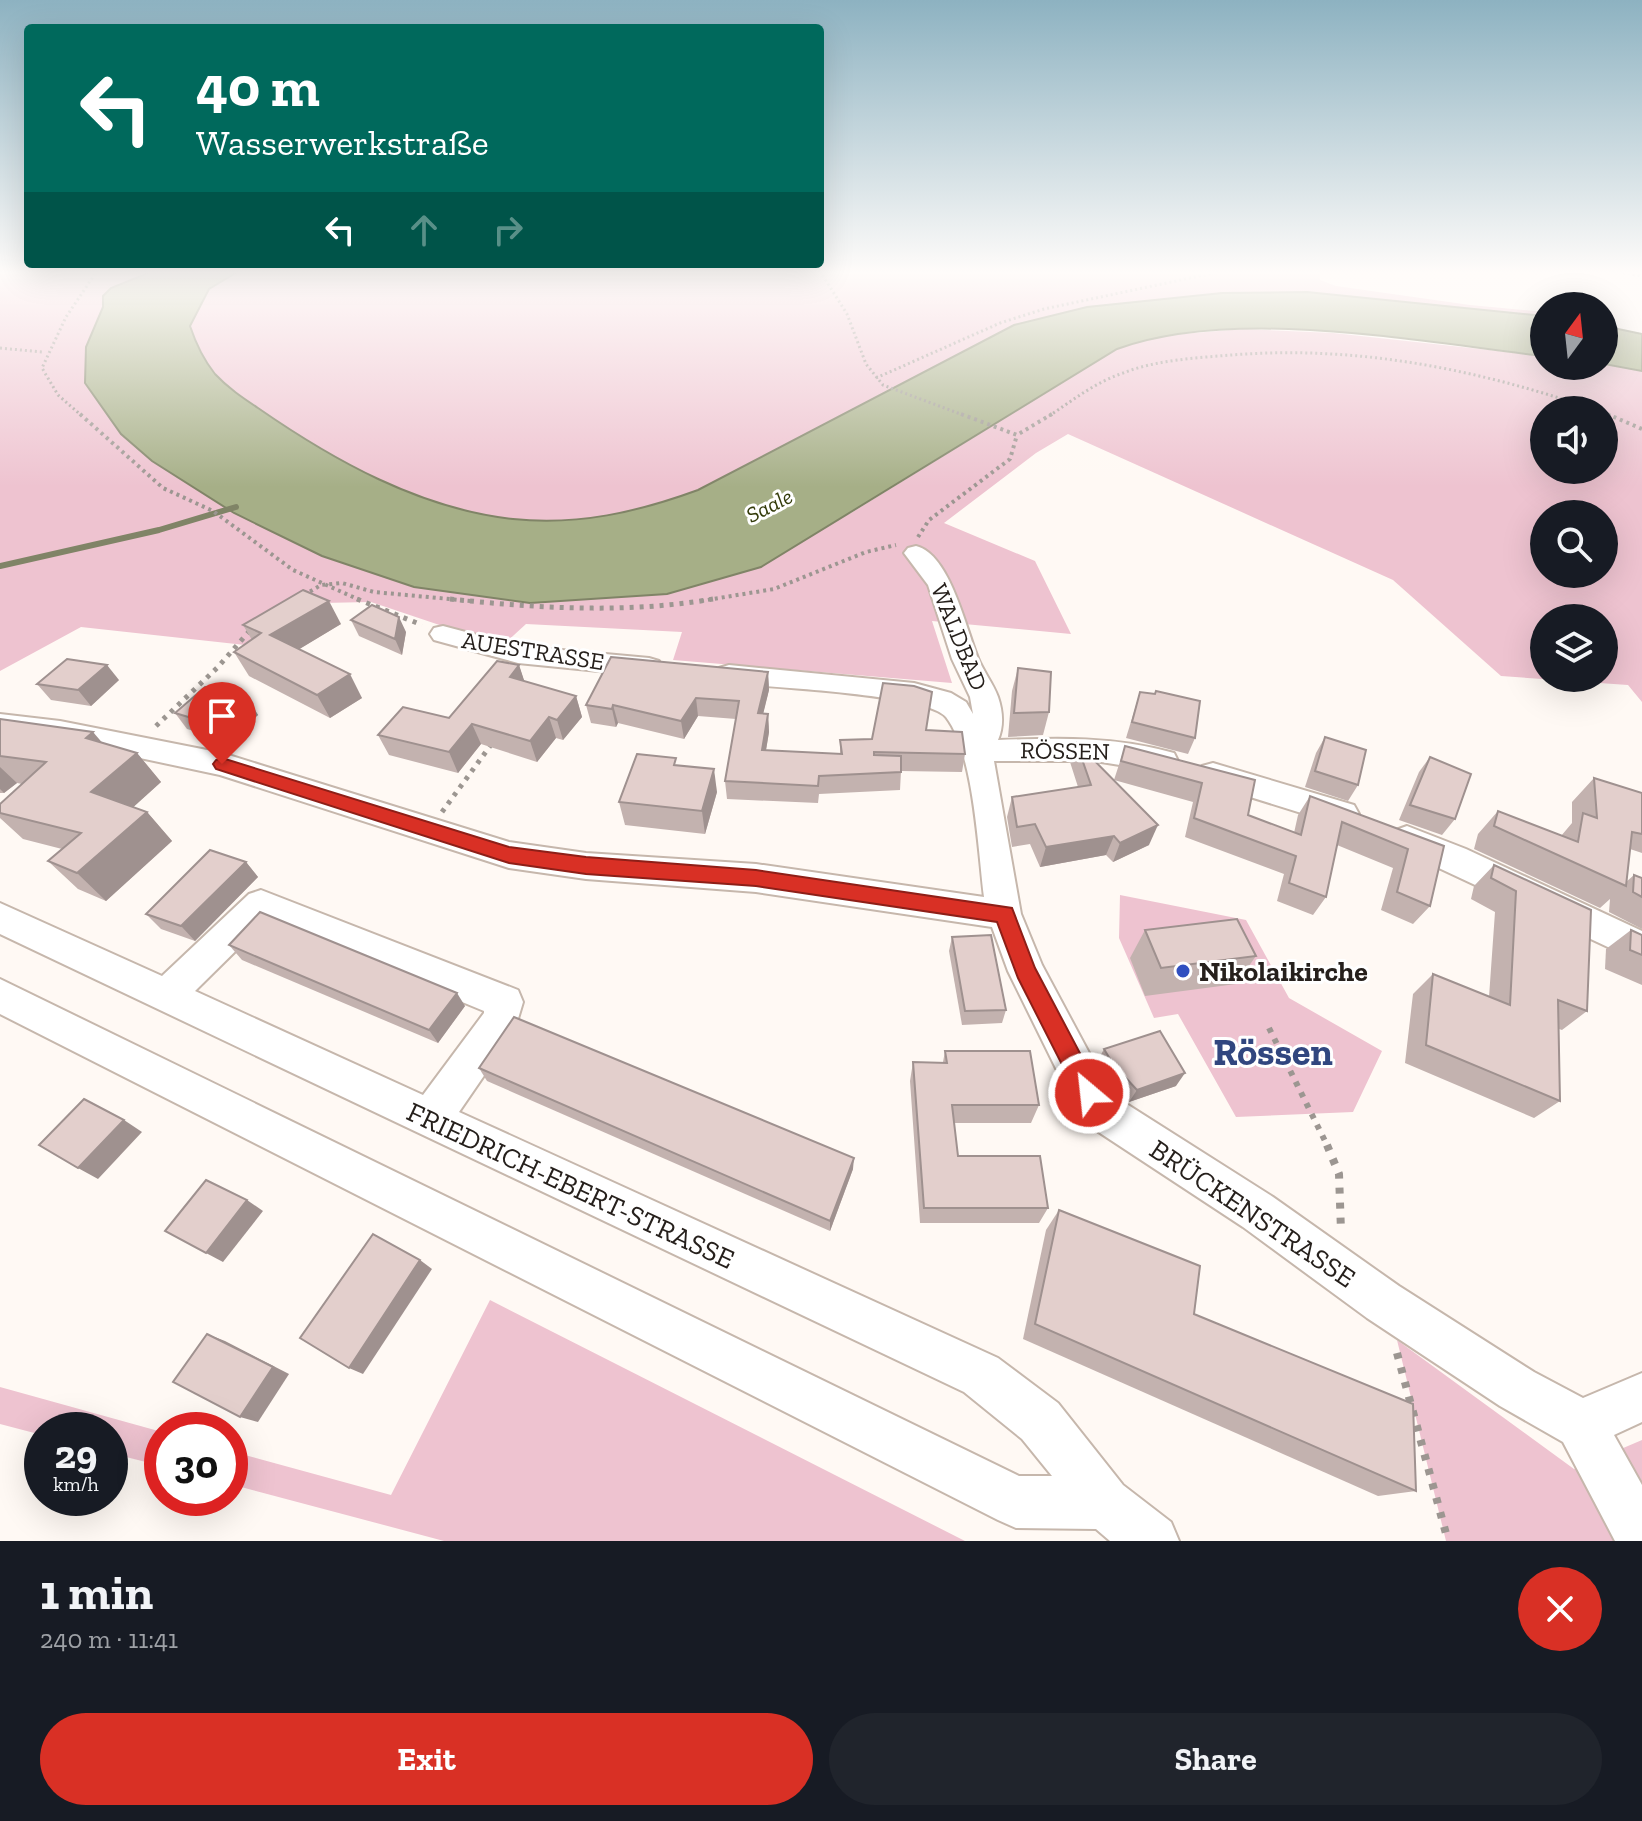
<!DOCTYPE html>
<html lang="en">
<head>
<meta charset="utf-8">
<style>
	body { margin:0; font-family:"Zilla Slab",serif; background:#20242c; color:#f1f3f6; height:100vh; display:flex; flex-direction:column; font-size:30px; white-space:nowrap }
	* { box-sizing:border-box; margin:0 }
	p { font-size:26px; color:#9ea1a6 }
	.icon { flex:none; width:44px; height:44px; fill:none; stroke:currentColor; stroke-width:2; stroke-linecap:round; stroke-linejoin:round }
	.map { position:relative; height:1541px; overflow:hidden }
	.sheet { display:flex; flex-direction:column; background:#171b24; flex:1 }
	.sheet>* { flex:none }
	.guide { position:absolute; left:24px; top:24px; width:800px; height:244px; border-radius:8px; box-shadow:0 8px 32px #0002; background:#00695c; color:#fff; overflow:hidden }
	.needle { width:52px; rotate:15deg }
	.tools { position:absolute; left:1530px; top:292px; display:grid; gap:16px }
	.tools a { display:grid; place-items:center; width:88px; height:88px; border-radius:50%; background:#171b24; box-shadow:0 8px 32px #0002; font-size:40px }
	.speed { position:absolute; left:24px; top:1412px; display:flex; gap:16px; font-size:40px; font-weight:700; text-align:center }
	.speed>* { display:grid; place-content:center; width:104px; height:104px; border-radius:50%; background:#171b24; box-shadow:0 8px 32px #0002; line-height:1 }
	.speed small { font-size:20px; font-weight:400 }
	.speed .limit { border:12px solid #d22; background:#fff; color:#111 }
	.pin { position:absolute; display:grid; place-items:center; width:68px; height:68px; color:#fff; margin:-82px -34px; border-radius:50% 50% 50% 0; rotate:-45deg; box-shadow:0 0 8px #0007 }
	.pin .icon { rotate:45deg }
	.me { position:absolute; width:88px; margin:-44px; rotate:332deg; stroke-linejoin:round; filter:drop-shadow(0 0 6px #0008) }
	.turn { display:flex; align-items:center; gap:28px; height:168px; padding:0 40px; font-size:36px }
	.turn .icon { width:104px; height:104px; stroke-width:2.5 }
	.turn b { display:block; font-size:56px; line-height:68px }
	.lanes { display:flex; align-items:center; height:76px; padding:0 40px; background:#0003; justify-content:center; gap:40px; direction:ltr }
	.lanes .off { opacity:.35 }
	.round { display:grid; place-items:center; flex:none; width:84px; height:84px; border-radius:42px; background:#20242c }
	.summary { display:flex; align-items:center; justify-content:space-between; height:136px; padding:0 40px }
	h1 { font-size:48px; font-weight:700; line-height:60px }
	.button { display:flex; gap:16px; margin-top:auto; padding:16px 40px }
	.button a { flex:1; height:92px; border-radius:48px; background:#d93025; color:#fff; font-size:32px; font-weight:700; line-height:92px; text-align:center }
	.button a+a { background:#20242c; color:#f1f3f6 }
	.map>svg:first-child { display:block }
</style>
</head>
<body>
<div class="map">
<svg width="1642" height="1541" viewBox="0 0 1642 1541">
	<rect width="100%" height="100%" fill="#fff9f4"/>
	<g fill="#eec3d0" fill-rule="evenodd">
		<path d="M0,271h153l-50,25 1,10 -18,41 -1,36 36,51 31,27 82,52 88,43 92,31 116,16 137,-9 184,-81 266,-164 24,-8 28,-6 74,-6 90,4 211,23v10l60,-2 38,7v331l-14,-17 -127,-9 -108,-96 -325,-146 -32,19 -92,70 91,38 36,73 -139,-13 20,62 -279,-23 9,-28 -156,-8 -24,22 -131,-44 -50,1 -52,17 -24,25 -164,-18 -81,44zM1544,410h60v60h-60zM1544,514h60v60h-60zM1544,618h60v60h-60z"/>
		<path d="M239,271h1086l-5,3v6l16,6 134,19 74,7v4l-237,-24 -85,1 -135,14 -73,18 -316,165c-60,22 -120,36 -185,29 -92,-10 -180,-59 -255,-111 -15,-10 -30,-20 -42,-34 -13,-15 -19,-30 -26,-48l19,-37z"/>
		<polygon points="1120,895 1246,920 1289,998 1382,1051 1353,1112 1236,1117 1178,1014 1154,1018 1119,938"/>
		<polygon points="490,1300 965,1541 444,1541 230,1484 230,1451 391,1495"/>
		<polygon points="1397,1340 1574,1469 1642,1440 1642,1541 1446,1541"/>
		<polygon points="0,1387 162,1432 162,1466 110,1453 110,1430 42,1430 42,1435 0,1424"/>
	</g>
	<g fill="#a6af87" stroke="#808467" stroke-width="2">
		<path d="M153,271h86l-30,18 -19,37c6,18 13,33 25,48 13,14 28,24 43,34 75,52 162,101 255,111 64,7 125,-7 185,-29l316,-165 73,-18 135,-14 85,-1 237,24v40c-126,-14 -308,-50 -427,-7l-356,218 -94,27 -137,9 -116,-16 -92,-31 -88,-43 -82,-52 -31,-27 -36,-51 1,-36 17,-40v-11l8,-8z"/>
		<polygon points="1604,326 1642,334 1642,371 1604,364"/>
	</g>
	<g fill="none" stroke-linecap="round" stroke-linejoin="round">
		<polyline stroke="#808467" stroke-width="6" points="0,566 159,530 236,507"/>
		<defs>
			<g id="minor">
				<path d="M916,546c34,8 50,83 62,112 5,13 15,25 20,39 5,15 6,29 0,43 59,-2 118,-4 176,13l4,8 -4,8 -11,3 -68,-11h-101l27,153 21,51 61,114 22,24 148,94 126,89 135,86 49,26 59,-25v49l-28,13 28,50v56h-27l-52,-99 -63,-36 -133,-88 -124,-91 -146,-96 -22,-24 -67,-136 -16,-44 -236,-35 -170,-13 -77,-11 -289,-93 -160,-34 -60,-7v-20l60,7 162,32 287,89 77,11 170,11 228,33c-6,-47 -10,-144 -38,-180 -18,-23 -181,-30 -217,-34l-10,-3 -4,-6 4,-6 10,-3 185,18 37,10 15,9 7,12 -3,-17 -18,-38 -24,-74 -24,-32 4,-5z"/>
				<polygon points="443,626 518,646 649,658 659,661 662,667 659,673 649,676 518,663 434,640 430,634 434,628"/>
				<polygon points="1213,763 1354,805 1359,814 1354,823 1343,826 1202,782 1198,774 1202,766"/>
				<polygon points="1407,826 1466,849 1642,931 1642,963 1396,848 1391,839 1396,830"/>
				<path d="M261,890l257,100 5,12 -9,30 -55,80 539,246 60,45 65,82 48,37 8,19h-69l-14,-12 -80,-1 -18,-8 -998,-506v-35l1019,497h33l-30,-37 -58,-47 -964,-458v-31l162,73 87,-82zM266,921l218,90v2l-61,82 -228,-104z"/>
			</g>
		</defs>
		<use href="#minor" stroke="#c6b7ac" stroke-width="4"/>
		<g stroke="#9c9691" stroke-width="3" stroke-dasharray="2 3" stroke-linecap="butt">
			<polyline points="820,271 847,314 866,364 883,385 966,416"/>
			<polyline points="1613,271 1642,276"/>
			<polyline points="0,348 42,352"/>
			<polyline points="876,378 1000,323 1044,309 1223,271"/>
			<polyline points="1604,413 1611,416"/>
			<polyline points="82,416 58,395 42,368 66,317 97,271"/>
			<path d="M1049,416c24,-16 47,-34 74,-43 33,-13 72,-15 108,-18 127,-10 245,14 365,55"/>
		</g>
		<g stroke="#9c9691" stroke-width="4" stroke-dasharray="3 4" stroke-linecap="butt">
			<polyline points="80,414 163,488 213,511 293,570 362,601"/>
			<polyline points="961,414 1017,435 1052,414"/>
			<polyline points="1607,414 1642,429"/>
			<polyline points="918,537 929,520 1010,459 1017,435"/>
			<polyline points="304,595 321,585 342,583 374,592 471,601"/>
			<polyline points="701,601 774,589 866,552 896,545"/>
		</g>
		<g stroke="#9c9691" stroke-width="5" stroke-dasharray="4 6" stroke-linecap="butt">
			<polyline points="357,599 422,625"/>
			<path d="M450,599c88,9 175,15 263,0"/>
			<polyline points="156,726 218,667 252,628"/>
			<polyline points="442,812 493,742"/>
		</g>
		<polyline stroke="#9c9691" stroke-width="6" stroke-dasharray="5 7" stroke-linecap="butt" points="1269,1028 1328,1147"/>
		<g stroke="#9c9691" stroke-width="8" stroke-dasharray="6 9" stroke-linecap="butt">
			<polyline points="1327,1145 1339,1174 1341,1231"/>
			<polyline points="1397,1353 1448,1541"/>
		</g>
		<use href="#minor" fill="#fff" fill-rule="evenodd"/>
	</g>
	<g fill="#c3b2af">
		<polygon points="351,620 406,632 402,655 359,636"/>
		<polygon points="341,624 299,649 362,698 330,718 249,676 234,652 252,640 243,625"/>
		<polygon points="519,665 524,681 576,696 582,717 563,740 556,738 537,762 481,744 458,773 389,755 378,735 449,718"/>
		<polygon points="1018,668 1049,712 1043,735 1008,737 1012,691"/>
		<polygon points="768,672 769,690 763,713 768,714 769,732 766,750 840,754 840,740 872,739 927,730 965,754 962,772 901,771 900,790 819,794 818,803 727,799 725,781 736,719 698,716 684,739 618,723 616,727 591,723 586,705"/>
		<polygon points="119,680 91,706 51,700 37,684"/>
		<polygon points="1140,692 1195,738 1188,754 1126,738"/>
		<polygon points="248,699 258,715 229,741 187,729 175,713"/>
		<polygon points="0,719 103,743 137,753 161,782 133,807 147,812 172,841 106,901 78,889 48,861 62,849 23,839 0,818 0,804 22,784 17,783 4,793 0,793"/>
		<polygon points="1325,737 1358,785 1348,801 1305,787 1316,753"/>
		<polygon points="1076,742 1149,845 1113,862 1106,855 1040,867 1030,844 1012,847 1007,817 1012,797 1078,787 1070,762"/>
		<polygon points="1125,746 1255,780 1248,815 1294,833 1298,815 1310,796 1444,846 1430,906 1413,924 1381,910 1393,868 1337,845 1326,897 1313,915 1277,901 1284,874 1185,837 1193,802 1114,780"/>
		<polygon points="1430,757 1455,819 1442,835 1399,820 1419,772"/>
		<polygon points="1594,778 1642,793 1642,853 1630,849 1626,882 1634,875 1642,878 1642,929 1609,912 1610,899 1600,908 1474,849 1478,834 1498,811 1561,836 1572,823 1572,802"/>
		<polygon points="717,792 705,834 625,825 619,802"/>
		<polygon points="246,862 258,877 195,941 161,929 146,914"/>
		<polygon points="1494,865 1591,910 1587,1011 1562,1030 1559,1029 1560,1101 1534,1118 1405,1063 1413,994 1433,974 1489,997 1495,912 1471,899 1474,886"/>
		<polygon points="1145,930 1256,956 1236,984 1145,996 1130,958"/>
		<polygon points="1631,930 1642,935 1642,985 1605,969 1606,949"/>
		<polygon points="952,937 1006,1010 1002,1023 962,1025 949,951"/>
		<polygon points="229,945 465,1006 438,1043 242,960"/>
		<polygon points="1104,1049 1176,1086 1129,1102 1105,1077 1097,1062"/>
		<polygon points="945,1051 1039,1105 1031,1123 954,1123 958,1156 1048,1208 1039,1223 920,1223 910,1081 913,1062 943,1062"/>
		<polygon points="479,1068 853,1169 830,1231 487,1081"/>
		<polygon points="1059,1210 1194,1314 1416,1491 1378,1496 1023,1339 1046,1230"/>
	</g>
	<g fill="#9f918f">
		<polygon points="329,601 341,624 283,659 270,635"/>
		<polygon points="399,617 406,632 402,655 395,639"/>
		<polygon points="107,665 119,680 91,706 78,690"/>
		<polygon points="519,665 526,686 510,677"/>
		<polygon points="768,672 769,690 759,731 758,713"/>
		<polygon points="350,674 362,698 330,718 317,695"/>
		<polygon points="576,696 582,717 563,740 557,720"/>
		<polygon points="696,698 698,716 684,739 681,721"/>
		<polygon points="248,699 258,715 229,741 218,726"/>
		<polygon points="613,705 618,723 616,727 612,709"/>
		<polygon points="768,714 769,732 763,768 762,750"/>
		<polygon points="549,717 556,738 537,762 530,741"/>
		<polygon points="472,724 481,744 458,773 449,752"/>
		<polygon points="93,732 118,761 86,738"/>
		<polygon points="137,753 161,782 118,821 91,792"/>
		<polygon points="0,767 17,783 4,793 0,789"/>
		<polygon points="714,769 717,792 705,834 702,811"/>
		<polygon points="147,812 172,841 106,901 77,873"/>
		<polygon points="1158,825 1149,845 1113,862 1120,843"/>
		<polygon points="1114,836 1106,855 1040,867 1046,847"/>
		<polygon points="246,862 258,877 195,941 181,926"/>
		<polygon points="457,993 465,1006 438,1043 429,1030"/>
		<polygon points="1185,1073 1176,1086 1129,1102 1137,1090"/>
		<polygon points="124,1120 142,1132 98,1179 78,1168"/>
		<polygon points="854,1158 853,1169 830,1231 830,1221"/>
		<polygon points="247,1200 263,1211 223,1262 206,1253"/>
		<polygon points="420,1260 432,1269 363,1374 349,1368"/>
		<polygon points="207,1334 225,1341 289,1374 258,1422 240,1417"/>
	</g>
	<g fill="#e3cfcc" stroke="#9f918f" stroke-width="2">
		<polygon points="303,590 329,601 270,635 350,674 317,695 234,652 261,633 243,625"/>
		<polygon points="372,605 399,617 395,639 351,620"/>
		<polygon points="611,657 768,672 758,713 768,714 762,750 842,754 840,740 872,739 883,683 914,686 932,692 926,730 962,732 965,754 874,752 874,755 901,756 901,772 819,776 818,786 725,781 739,701 696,698 681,721 613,705 612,709 586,705"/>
		<polygon points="67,659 107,665 78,690 37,684"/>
		<polygon points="497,661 519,665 510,677 576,696 557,720 549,717 530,741 472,724 449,752 378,735 403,707 449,718"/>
		<polygon points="1018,668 1051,672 1049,712 1014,713"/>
		<polygon points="205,687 248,699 218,726 175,713"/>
		<polygon points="1156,691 1200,701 1195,738 1132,722 1140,692 1155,694"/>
		<polygon points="0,719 93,732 86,738 137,753 91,792 147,812 77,873 48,861 81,833 0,813 0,804 46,762 0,756"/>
		<polygon points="1325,737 1366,750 1358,785 1315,771"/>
		<polygon points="1076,742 1158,825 1120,843 1114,836 1046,847 1035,824 1017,827 1012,797 1091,785"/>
		<polygon points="1125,746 1255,780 1248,815 1301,835 1310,796 1444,846 1430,906 1397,892 1408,849 1342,822 1326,897 1289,883 1296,856 1194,818 1202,783 1121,761"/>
		<polygon points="637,754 676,758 674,765 714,769 702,811 619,802"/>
		<polygon points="1430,757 1471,774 1455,819 1410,805"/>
		<polygon points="1594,778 1642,793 1642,834 1632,832 1626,886 1494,826 1498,811 1578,842 1583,813 1597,818"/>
		<polygon points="210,850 246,862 181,926 146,914"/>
		<polygon points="1494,865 1591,910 1587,1011 1558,1000 1560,1101 1426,1045 1433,974 1510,1005 1516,891 1491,878"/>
		<polygon points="1634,875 1642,878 1642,897 1633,892"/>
		<polygon points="260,912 457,993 429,1030 229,945"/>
		<polygon points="1237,919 1256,956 1161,968 1145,930"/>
		<polygon points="1631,930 1642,935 1642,955 1630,950"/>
		<polygon points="991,935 1006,1010 965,1011 952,937"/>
		<polygon points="514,1017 854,1158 830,1221 479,1068"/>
		<polygon points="1160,1031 1185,1073 1137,1090 1113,1064 1104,1049"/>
		<polygon points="945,1051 1030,1051 1039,1105 952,1105 958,1156 1040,1156 1048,1208 924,1208 913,1062 947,1063"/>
		<polygon points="84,1099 124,1120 78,1168 39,1145"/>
		<polygon points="206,1180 247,1200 206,1253 165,1231"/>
		<polygon points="1059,1210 1200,1266 1194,1314 1413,1404 1416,1491 1035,1324"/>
		<polygon points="373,1234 420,1260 349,1368 300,1338"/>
		<polygon points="207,1334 273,1367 240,1417 173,1382"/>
	</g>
	<linearGradient id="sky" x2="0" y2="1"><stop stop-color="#8db2c1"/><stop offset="0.56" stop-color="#fffcfa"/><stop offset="1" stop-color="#fffcfa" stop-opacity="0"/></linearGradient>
	<rect width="1642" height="487" fill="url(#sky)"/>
	<polygon fill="#d93025" stroke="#8d1f18" stroke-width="2" points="222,758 509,847 586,857 756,870 1012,908 1035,968 1101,1093 1098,1102 1089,1105 1081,1102 1018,978 997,922 756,886 586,874 509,863 216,769 213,764 216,760"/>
	<circle fill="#304fc0" stroke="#fff" stroke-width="3" cx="1183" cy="971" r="8"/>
	<g text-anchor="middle" stroke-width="6" stroke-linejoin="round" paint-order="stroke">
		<g font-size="22" font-style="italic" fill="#333b0a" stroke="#fff">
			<text transform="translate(769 505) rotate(-27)" y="8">Saale</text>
		</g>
		<g font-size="24" fill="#26201c" stroke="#fff">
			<text transform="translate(959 637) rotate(68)" y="8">WALDBAD</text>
			<text transform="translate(533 651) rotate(9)" y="8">AUESTRASSE</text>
			<text transform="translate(1065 751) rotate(1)" y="8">RÖSSEN</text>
		</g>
		<g font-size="28" font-weight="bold" fill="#26201c" stroke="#fff" text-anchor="start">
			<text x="1199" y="981">Nikolaikirche</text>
		</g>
		<g font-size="28" fill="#26201c" stroke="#fff">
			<text transform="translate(571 1185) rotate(25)" y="10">FRIEDRICH-EBERT-STRASSE</text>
			<text transform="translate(1253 1213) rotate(34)" y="10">BRÜCKENSTRASSE</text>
		</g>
		<g font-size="38" font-weight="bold" fill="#31467f" stroke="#fff">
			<text x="1273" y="1065">Rössen</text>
		</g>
	</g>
</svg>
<div class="tools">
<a><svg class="needle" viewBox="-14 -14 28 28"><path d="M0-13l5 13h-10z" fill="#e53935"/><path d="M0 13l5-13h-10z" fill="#9ea1a6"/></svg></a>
<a><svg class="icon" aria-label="sound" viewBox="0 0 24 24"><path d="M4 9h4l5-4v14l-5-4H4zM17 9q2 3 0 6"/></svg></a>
<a><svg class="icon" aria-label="search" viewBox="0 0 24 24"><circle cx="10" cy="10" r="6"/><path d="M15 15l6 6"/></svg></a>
<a><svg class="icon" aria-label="layers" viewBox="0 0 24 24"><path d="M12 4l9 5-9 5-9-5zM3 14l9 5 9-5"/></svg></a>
</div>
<div class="speed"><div>29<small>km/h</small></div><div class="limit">30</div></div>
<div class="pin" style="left:222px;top:764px;background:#d93025"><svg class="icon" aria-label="arrive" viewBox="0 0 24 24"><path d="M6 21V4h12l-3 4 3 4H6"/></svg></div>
<svg class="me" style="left:1089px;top:1093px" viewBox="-20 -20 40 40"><circle r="17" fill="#d93025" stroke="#fff" stroke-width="3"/><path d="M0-11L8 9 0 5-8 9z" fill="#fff"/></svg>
<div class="guide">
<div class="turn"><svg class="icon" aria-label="left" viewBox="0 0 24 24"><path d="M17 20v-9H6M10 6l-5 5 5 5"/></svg><div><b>40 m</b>Wasserwerkstraße</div></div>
<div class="lanes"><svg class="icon" aria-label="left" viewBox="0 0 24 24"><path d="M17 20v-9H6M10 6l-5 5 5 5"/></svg><svg class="icon off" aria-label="ahead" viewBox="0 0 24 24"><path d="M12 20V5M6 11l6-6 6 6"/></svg><svg class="icon off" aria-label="right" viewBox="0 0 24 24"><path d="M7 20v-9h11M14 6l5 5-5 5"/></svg></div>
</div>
</div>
<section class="sheet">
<div class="summary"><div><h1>1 min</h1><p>240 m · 11:41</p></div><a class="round" style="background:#d93025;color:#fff"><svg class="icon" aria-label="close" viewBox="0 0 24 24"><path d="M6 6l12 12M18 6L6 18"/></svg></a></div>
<div class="button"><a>Exit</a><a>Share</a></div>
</section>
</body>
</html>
